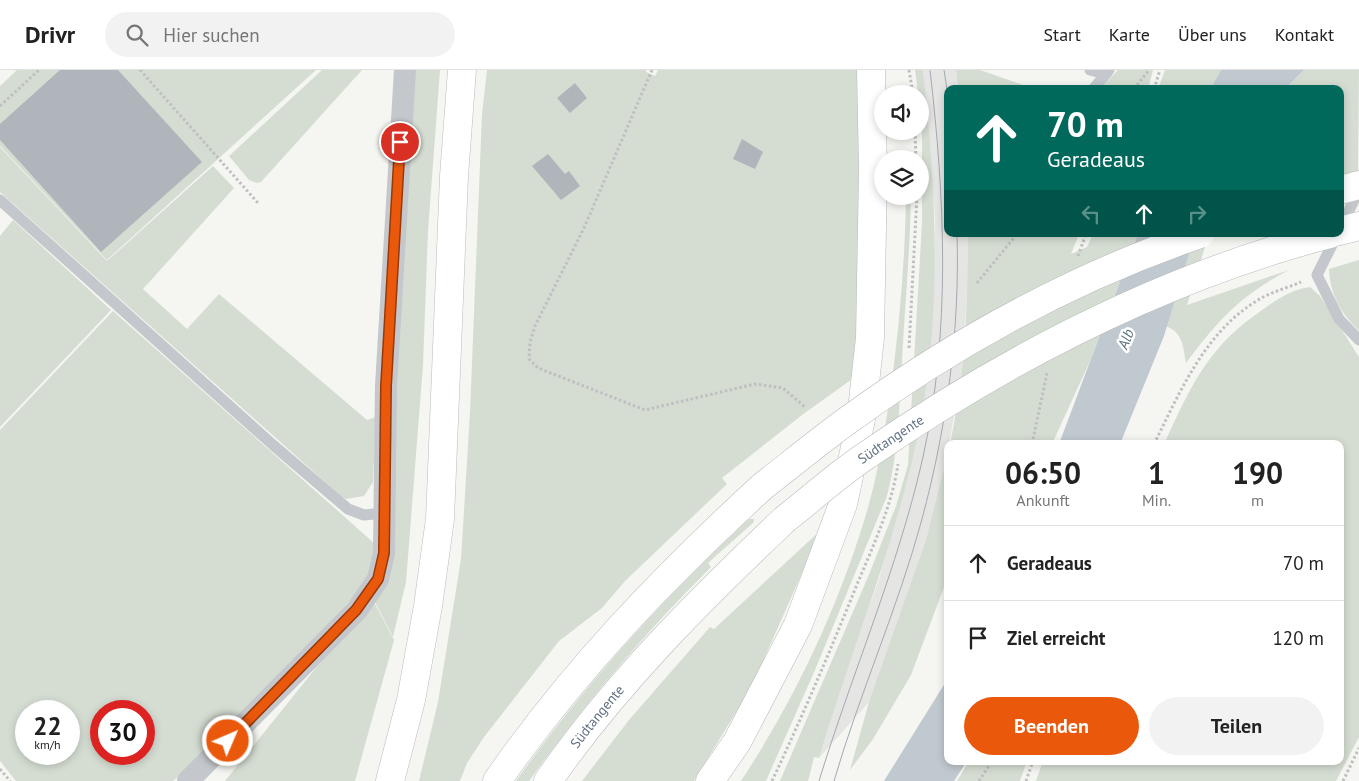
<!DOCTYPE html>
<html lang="de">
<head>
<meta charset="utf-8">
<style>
	body { margin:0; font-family:"PT Sans",sans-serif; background:#f2f2f2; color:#222; height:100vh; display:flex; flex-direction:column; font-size:19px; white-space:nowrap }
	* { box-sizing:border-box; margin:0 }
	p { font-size:16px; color:#767676 }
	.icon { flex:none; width:28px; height:28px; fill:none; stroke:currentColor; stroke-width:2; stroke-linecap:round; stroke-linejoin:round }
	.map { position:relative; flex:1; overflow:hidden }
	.side { position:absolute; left:944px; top:370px; width:400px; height:325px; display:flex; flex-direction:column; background:#fff; border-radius:10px; box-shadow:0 2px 8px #0003 }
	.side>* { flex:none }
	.top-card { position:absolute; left:944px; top:15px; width:400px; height:152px; border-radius:10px; box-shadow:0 2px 8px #0003; background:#00695c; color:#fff; overflow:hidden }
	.buttons { position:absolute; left:874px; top:15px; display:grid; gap:10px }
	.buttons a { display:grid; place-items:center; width:55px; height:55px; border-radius:50%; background:#fff; box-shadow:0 2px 8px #0003; font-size:25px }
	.speed { position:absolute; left:15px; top:630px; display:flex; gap:10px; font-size:25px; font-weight:700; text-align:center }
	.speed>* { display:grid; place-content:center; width:65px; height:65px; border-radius:50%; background:#fff; box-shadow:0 2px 8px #0003; line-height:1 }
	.speed small { font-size:12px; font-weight:400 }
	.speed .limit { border:8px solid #d22; background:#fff; color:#111 }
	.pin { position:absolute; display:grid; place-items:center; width:42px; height:42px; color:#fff; margin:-21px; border:2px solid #fff; border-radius:50%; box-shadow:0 1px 5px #0007 }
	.me { position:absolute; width:55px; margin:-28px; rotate:45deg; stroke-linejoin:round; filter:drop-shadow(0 0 4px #0008) }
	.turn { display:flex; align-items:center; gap:18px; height:105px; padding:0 20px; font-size:22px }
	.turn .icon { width:65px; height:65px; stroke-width:2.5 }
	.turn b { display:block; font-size:35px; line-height:42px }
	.lanes { display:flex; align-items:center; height:48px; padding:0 20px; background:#0003; justify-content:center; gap:25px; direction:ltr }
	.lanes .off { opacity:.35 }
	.eta { display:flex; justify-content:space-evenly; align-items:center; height:85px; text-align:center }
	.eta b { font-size:30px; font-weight:600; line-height:35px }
	.primary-button { display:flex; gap:10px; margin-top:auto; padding:10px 20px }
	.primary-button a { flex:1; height:58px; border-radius:30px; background:#ea580c; color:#fff; font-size:20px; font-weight:600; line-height:58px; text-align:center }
	.primary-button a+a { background:#f2f2f2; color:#222 }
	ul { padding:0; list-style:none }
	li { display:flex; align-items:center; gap:15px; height:75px; padding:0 20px; border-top:1px solid #e0e0e0 }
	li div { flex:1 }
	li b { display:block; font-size:19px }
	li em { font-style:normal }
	header { display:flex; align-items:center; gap:30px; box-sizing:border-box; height:70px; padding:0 25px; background:#fff; border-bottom:1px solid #e0e0e0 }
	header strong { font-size:24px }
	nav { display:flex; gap:28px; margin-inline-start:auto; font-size:18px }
	.search { width:350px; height:45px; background:#f2f2f2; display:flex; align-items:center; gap:12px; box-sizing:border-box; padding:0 18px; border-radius:28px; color:#767676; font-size:19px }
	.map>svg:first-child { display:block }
</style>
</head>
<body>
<header>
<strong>Drivr</strong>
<div class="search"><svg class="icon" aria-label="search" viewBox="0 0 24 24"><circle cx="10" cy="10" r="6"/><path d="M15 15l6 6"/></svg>Hier suchen</div>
<nav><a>Start</a><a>Karte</a><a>Über uns</a><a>Kontakt</a></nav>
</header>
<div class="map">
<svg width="1359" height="711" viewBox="0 0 1359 711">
	<rect width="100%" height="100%" fill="#f5f5f1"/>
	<polygon fill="#e5e6e4" points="923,0 956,0 958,19 948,19 948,164 968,164 968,213 961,308 942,412 926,470 886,589 869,632 819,688 838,625 879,509 900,435 925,326 934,193 935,149"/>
	<g fill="#d5ddd2" fill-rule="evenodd">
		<polygon points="17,0 316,0 107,190 0,76 0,16"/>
		<polygon points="322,0 362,0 261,112 257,113 249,110 229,86"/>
		<polygon points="414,0 440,0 428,161 423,295 406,512 393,567 373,528 399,262"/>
		<polygon points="487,0 646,0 646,2 655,6 658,0 863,0 855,307 802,345 722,408 727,414 625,511 602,538 559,571 484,667 467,693 460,711 419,711 438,632 461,489 470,343 482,44"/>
		<path d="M915,0h8c12,107 18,218 2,325 -19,125 -70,242 -106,363l-5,-1 -6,24h-28l88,-204 28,-71 12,-41 14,-242v-100z"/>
		<polygon points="956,0 980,0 1035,19 958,19"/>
		<polygon points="1118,0 1153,0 1148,19 1100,19"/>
		<polygon points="1165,0 1221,0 1210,19 1158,19"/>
		<polygon points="1304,0 1359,0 1358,101 1340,105 1340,19 1285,19"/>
		<polygon points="0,77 107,191 213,96 234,118 143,219 187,259 219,224 367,350 376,347 373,412 364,426 346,429 342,427 0,122"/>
		<path d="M906,126h5c-1,55 -6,109 -9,164 -3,45 -3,92 -15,136l-72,174 -49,111h-25c54,-82 98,-175 126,-270 11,-37 17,-77 23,-115 9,-67 15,-132 16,-200z"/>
		<polygon points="13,150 111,240 0,357 0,166"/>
		<path d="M968,164h111l-8,20 16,-7 6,-13h45l-48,127 -38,83h-102c15,-69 18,-140 18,-210z"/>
		<path d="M1209,164l-22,71 102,-35c-48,25 -71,50 -103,93 -3,-17 -3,-30 -20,-37l23,-78z"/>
		<path d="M1359,190v71c-18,-18 -29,-36 -30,-62z"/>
		<path d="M1310,217l10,9 39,61v380l-23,44h-300l7,-20h297v-317h-176c28,-60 44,-98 101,-136 14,-10 28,-19 45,-21z"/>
		<path d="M113,241l262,233 -7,38 -163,173 -32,26h-157l-16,-20v-331zM26,641h43v43h-43zM101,641h43v43h-43z"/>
		<polygon points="947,387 947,509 911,605 873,669 850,700 869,632 926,470"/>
		<path d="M749,449h5v3l-46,41 3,4c-67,67 -127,137 -182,214h-13c68,-96 147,-182 233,-262z"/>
		<polygon points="821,460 752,616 694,711 582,711 629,650 710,557 714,559"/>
		<polygon points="372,528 394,570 355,711 225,711"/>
		<polygon points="969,691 1027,691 1020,711 957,711"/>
	</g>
	<g fill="#c0c9cf">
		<polygon points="1221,0 1304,0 1285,19 1210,19"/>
		<polygon points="1138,164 1195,164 1164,266 1120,374 1059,374"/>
		<polygon points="947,610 948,691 967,691 954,711 884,711"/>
	</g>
	<g fill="#afb5bb">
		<polygon points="60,0 118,0 202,92 101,182 0,70 0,54"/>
		<polygon points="575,13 587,28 570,43 557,28"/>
		<polygon points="742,69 763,82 755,99 733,89"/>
		<polygon points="548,84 565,104 569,101 580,116 561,130 532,96"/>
	</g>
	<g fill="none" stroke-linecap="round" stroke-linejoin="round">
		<defs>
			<polyline id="secondary" points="390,711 411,630 428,536 440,449 454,106 462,0"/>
			<g id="trunk">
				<polyline points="1340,120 1359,115"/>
				<polyline points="1340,161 1359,156"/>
				<path d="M497,711c76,-110 168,-205 266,-295"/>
				<path id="s1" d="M548,711c67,-97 151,-180 236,-261"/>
				<polyline points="710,711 737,672 798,555 843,434 861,349 870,268 873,100 871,0"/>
			</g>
		</defs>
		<use href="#secondary" stroke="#b9bcc1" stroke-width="29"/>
		<use href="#trunk" stroke="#b6b9bd" stroke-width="29"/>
		<g stroke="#bebfc2" stroke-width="3" stroke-dasharray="2.5 2.5" stroke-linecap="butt">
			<polyline points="140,0 258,133"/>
			<polyline points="652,0 584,158 535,256 530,272 529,289 538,298 645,340 755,314 783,318 806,338"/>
			<polyline points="909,0 913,24"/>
			<polyline points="1134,19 1149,0"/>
			<polyline points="1154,19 1160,0"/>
			<polyline points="0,36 39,0"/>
			<polyline points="915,61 916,89"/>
			<polyline points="1078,186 1086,164"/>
			<polyline points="977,213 1017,164"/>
			<polyline points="909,278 917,126"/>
			<polyline points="1032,374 1047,303"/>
			<path d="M1154,374c27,-54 51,-112 104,-144 13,-8 29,-12 43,-18"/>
			<polyline points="0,699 10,711"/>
			<path d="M772,711c31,-66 59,-132 86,-199 16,-38 34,-77 40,-118"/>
			<polyline points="979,711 992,691"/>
			<polyline points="1026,711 1033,691"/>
			<polyline points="1343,711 1359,678"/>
		</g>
		<g stroke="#c4c7cb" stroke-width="11">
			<polyline points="1090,0 1101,3 1109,0"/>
			<polyline points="1093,19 1107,3"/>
			<polyline points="0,130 273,375 348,439 364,445 384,443"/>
			<polyline points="1341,157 1359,120"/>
			<polyline points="1337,165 1317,205 1339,249 1359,270"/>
		</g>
		<polyline stroke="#c4c7cb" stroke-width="22" points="188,711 357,540 378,509 384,483 386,316 405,0"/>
		<use href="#secondary" stroke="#fff" stroke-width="28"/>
		<use href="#trunk" stroke="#fff" stroke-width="28"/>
		<g stroke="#a4a9b0" stroke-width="1">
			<polyline points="944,0 948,26"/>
			<path d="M819,711c33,-108 79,-213 104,-324 28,-127 22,-258 7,-387"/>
			<path d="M834,711c26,-89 64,-173 88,-262 25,-93 38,-189 35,-285"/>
		</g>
		<defs>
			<g id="trunk-bridge">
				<path d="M763,416c27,-21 54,-43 81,-63 108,-79 230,-146 356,-189"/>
				<path id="s2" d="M784,450c27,-21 52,-44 80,-63 143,-99 297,-179 466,-223"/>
			</g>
		</defs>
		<use href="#trunk-bridge" stroke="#b6b9bd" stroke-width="29" stroke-linecap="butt"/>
		<use href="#trunk-bridge" stroke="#fff" stroke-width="28"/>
	</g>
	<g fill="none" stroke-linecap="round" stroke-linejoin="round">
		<defs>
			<polyline id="route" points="228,671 356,540 378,509 384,483 386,316 400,72"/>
		</defs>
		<use href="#route" stroke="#983908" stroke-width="12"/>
		<use href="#route" stroke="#ea580c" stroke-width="9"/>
	</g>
	<g text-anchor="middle" stroke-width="5" stroke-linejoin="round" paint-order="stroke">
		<g font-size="14" fill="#627184" stroke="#fff">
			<text dy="5" stroke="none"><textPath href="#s2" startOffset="134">Südtangente</textPath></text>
			<text dy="5" stroke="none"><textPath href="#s1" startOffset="81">Südtangente</textPath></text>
		</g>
		<g font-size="15" font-style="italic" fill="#5e7381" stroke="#fff">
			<text transform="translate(1126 269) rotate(-69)" y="5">Alb</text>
		</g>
	</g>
</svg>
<div class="buttons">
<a><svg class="icon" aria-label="sound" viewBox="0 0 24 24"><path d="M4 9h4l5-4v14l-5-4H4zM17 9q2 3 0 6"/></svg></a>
<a><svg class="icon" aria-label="layers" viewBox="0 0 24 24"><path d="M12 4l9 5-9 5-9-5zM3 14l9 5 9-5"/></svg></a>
</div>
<div class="speed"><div>22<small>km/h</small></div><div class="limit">30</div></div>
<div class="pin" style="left:400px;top:72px;background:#d93025"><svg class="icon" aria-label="arrive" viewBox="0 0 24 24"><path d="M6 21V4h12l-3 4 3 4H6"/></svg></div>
<svg class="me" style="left:228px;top:671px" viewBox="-20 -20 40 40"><circle r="17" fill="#ea580c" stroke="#fff" stroke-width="3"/><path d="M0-11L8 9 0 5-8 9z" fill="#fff"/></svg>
<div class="top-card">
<div class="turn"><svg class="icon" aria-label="ahead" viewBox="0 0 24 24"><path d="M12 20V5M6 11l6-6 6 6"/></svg><div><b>70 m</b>Geradeaus</div></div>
<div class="lanes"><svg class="icon off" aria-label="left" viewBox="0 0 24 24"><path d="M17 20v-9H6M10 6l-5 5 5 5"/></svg><svg class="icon" aria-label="ahead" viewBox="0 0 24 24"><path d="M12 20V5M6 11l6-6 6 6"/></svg><svg class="icon off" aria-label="right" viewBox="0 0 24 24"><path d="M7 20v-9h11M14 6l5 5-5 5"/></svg></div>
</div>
<section class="side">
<div class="eta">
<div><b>06:50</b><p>Ankunft</p></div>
<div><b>1</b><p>Min.</p></div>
<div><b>190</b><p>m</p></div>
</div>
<ul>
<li><svg class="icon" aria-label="ahead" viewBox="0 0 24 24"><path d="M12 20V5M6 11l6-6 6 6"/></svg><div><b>Geradeaus</b></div><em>70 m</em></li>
<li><svg class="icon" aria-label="arrive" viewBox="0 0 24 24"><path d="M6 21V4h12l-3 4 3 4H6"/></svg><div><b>Ziel erreicht</b></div><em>120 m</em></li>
</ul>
<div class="primary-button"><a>Beenden</a><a>Teilen</a></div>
</section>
</div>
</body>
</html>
